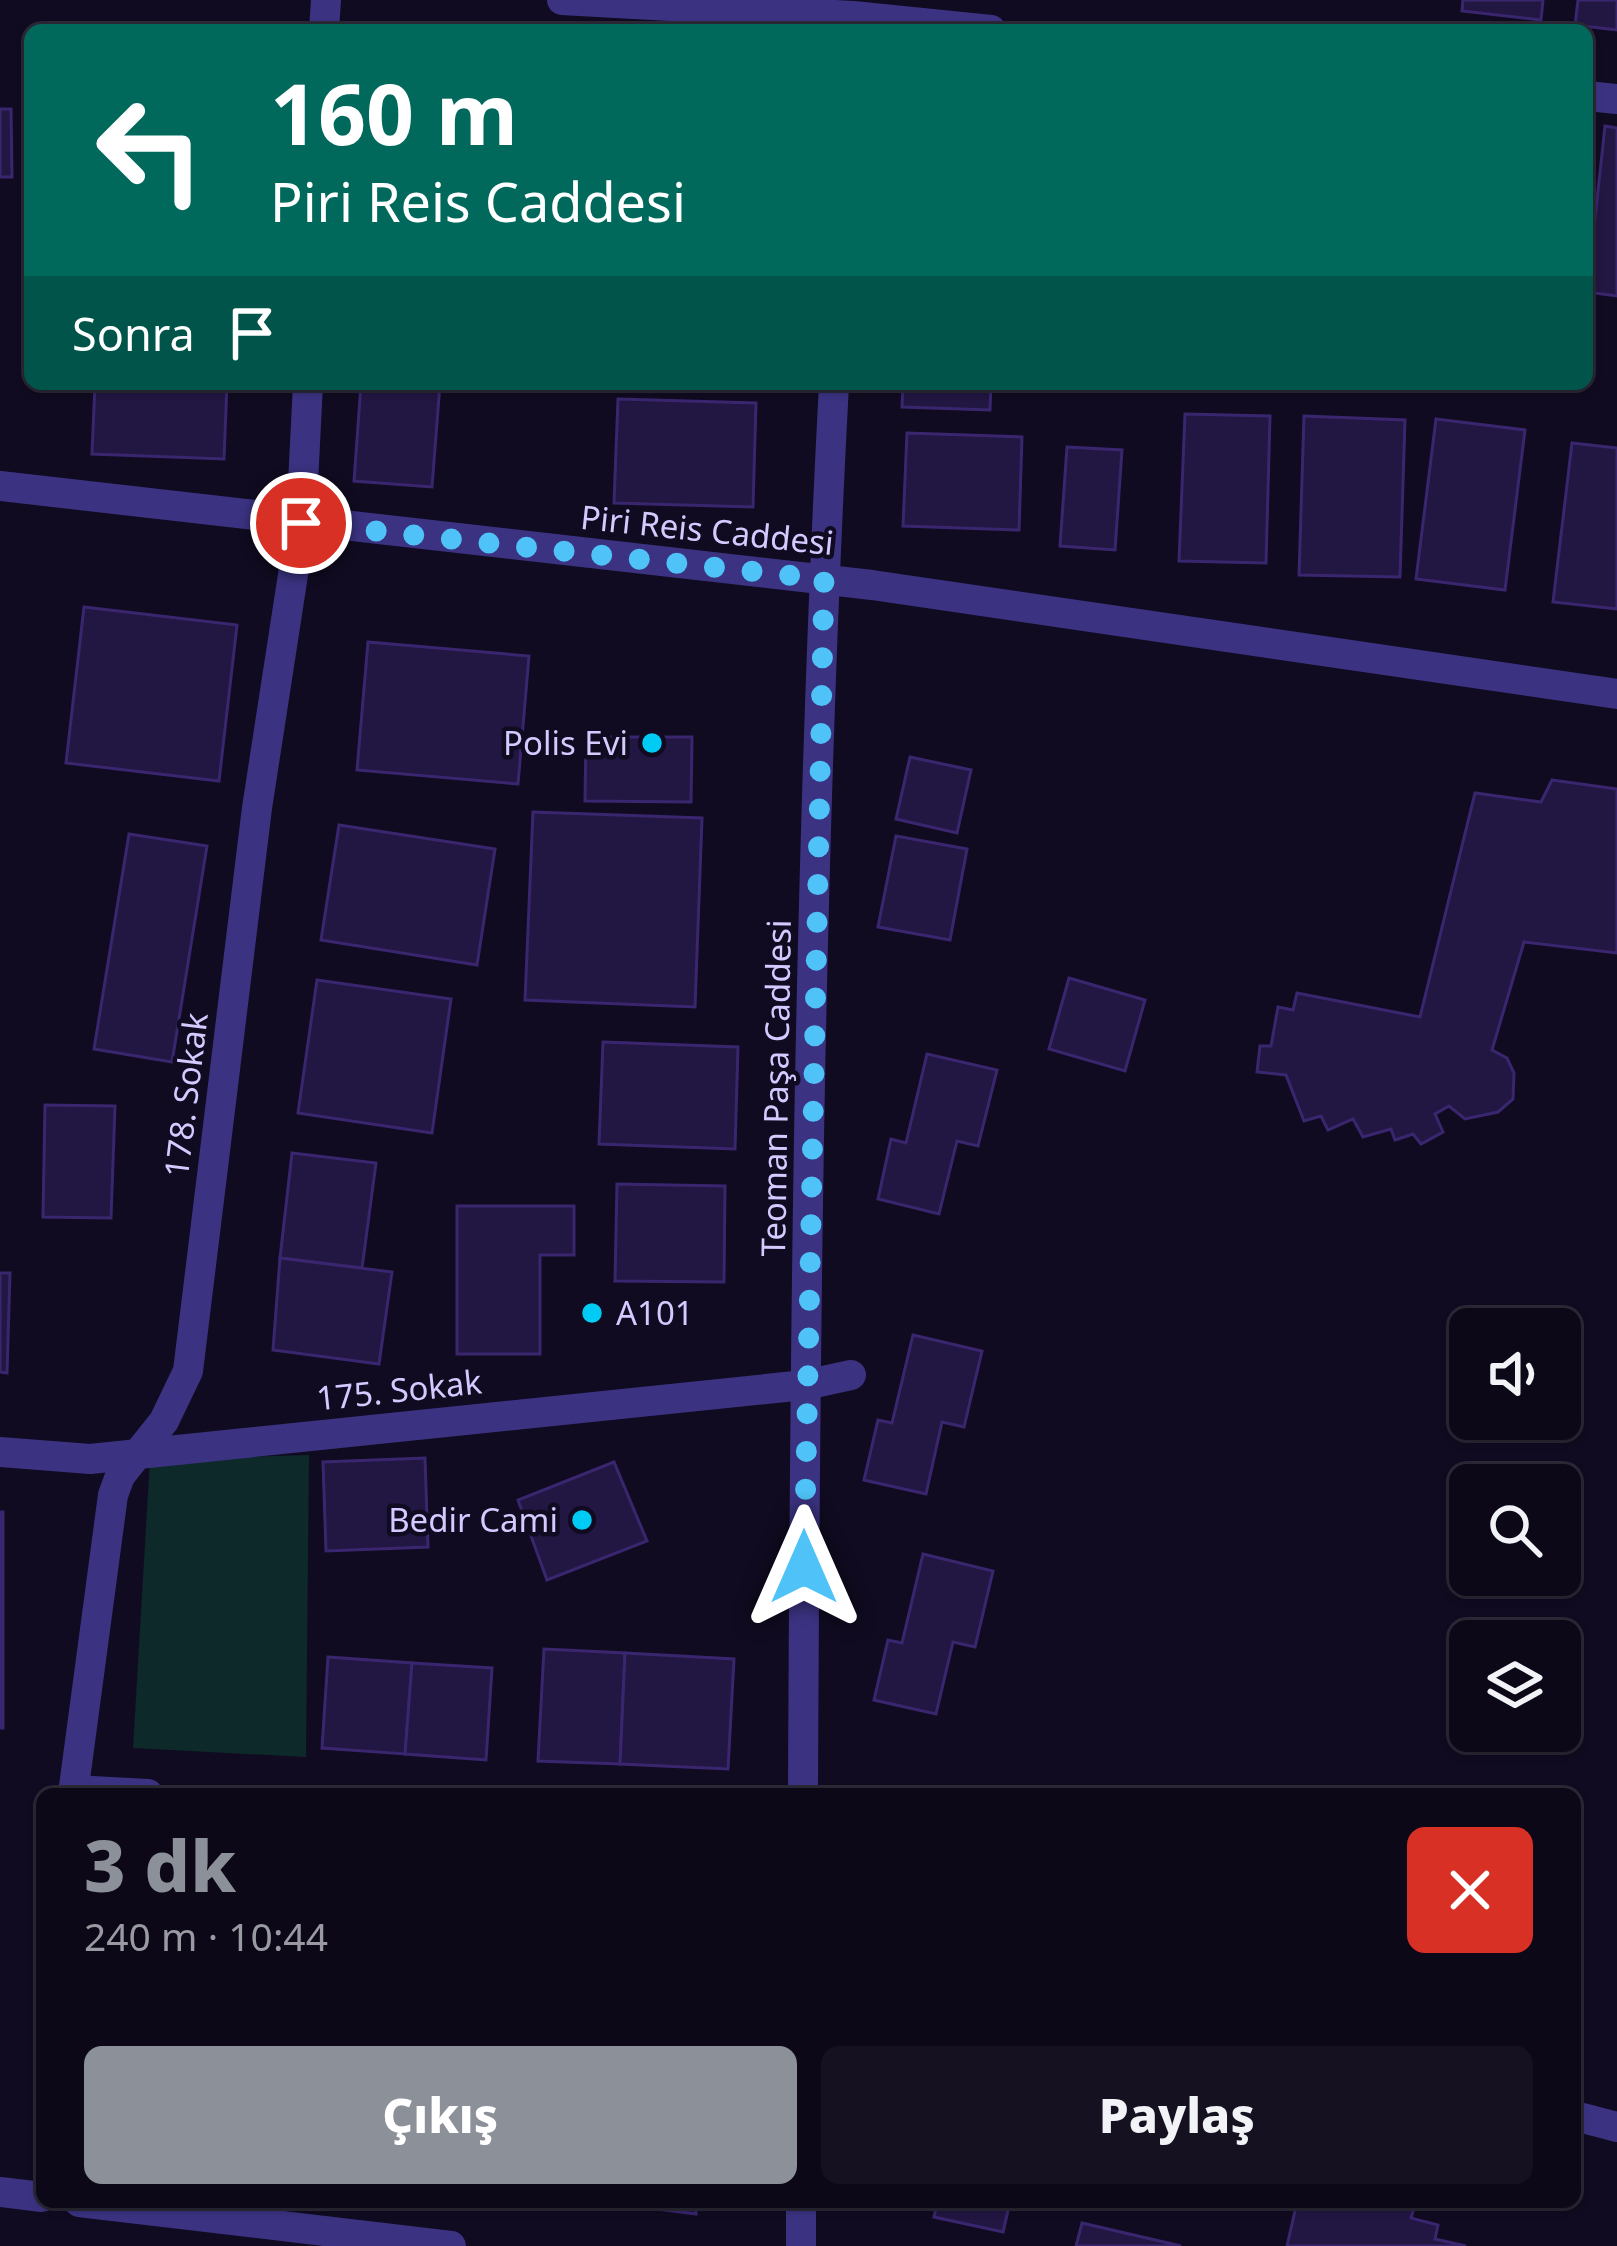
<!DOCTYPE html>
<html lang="tr">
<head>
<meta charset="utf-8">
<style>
	body { margin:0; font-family:"Noto Sans",sans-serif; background:#151121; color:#f1f3f6; height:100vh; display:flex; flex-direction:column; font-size:45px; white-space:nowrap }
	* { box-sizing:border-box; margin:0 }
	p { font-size:39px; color:#9a9aa2 }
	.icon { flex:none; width:66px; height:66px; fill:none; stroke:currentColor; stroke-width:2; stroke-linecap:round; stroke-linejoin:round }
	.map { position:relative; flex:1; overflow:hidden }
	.details { position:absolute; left:36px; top:1788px; width:1545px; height:420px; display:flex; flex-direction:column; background:#0c0818; border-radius:18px; box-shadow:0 3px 9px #0004,0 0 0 3px #2c2937 }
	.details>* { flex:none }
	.top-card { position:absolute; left:24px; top:24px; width:1569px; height:366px; border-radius:18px; box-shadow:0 3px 9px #0004,0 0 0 3px #2c2937; background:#00695c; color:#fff; overflow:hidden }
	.controls { position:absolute; left:1449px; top:1308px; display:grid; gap:24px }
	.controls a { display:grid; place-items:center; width:132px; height:132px; border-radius:18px; background:#0c0818; box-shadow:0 3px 9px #0004,0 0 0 3px #2c2937; font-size:60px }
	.pin { position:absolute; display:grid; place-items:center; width:102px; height:102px; color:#fff; margin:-51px; border:6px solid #fff; border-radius:50%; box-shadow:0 3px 12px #0007 }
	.me { position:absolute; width:132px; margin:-66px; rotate:0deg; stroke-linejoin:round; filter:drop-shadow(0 0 9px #0008) }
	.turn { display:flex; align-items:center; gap:42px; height:252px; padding:0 48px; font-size:54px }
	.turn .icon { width:156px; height:156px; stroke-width:2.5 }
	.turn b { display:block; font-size:84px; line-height:102px }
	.then { display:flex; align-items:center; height:114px; padding:0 48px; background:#0003; gap:24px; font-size:45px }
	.round { display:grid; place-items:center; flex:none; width:126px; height:126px; border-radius:18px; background:#151121 }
	.head { display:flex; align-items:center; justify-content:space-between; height:204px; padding:0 48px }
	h1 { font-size:72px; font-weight:800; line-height:90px; color:#8c9099 }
	.button { display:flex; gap:24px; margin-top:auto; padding:24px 48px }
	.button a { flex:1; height:138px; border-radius:18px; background:#8c9099; color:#fff; font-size:48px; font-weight:800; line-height:138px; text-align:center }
	.button a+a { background:#151121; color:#f1f3f6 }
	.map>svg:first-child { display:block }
</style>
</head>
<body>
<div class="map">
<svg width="1617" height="2246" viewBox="0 0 1617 2246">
	<rect width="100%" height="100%" fill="#100b20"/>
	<polygon fill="#0e292a" points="309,1455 306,1757 133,1748 150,1459"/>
	<g fill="#221642" stroke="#3a266f" stroke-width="3">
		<polygon points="1463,0 1543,0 1541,20 1462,11"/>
		<polygon points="1578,0 1617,0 1617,30 1575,25"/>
		<polygon points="0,109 11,109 12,177 0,177"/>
		<polygon points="1605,126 1617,128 1617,296 1587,292"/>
		<polygon points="95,384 227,384 224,459 92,454"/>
		<polygon points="361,384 440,384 432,487 354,481"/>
		<polygon points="903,384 991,384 990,410 902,407"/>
		<polygon points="618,399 756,403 753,507 614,503"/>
		<polygon points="1185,414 1270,416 1266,563 1179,561"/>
		<polygon points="1304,416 1405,420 1400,577 1299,575"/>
		<polygon points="1436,419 1525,430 1505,590 1416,579"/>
		<polygon points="907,433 1022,437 1019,530 903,526"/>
		<polygon points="1572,443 1617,448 1617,609 1553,602"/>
		<polygon points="1067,447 1122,450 1115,550 1060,546"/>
		<polygon points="84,607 237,625 219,781 66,763"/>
		<polygon points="368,642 529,656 518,784 357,770"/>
		<polygon points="586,737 692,737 691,802 585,801"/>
		<polygon points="910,757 971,770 957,833 896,819"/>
		<polygon points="1552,780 1617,789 1617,953 1524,942 1492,1050 1507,1058 1514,1073 1513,1099 1498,1112 1465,1119 1449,1106 1435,1114 1443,1132 1421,1144 1413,1134 1395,1140 1391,1129 1363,1137 1353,1119 1328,1130 1321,1116 1304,1121 1286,1075 1257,1072 1260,1046 1271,1046 1278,1007 1293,1010 1297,993 1420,1017 1475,793 1541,802"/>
		<polygon points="533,812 702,818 695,1007 525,1000"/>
		<polygon points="339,825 495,849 477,965 321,940"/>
		<polygon points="129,834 207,846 172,1062 94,1049"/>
		<polygon points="896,836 967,849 950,940 878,927"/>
		<polygon points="1069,978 1145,1000 1125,1071 1049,1049"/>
		<polygon points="317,980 451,999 432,1133 298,1113"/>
		<polygon points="603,1042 738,1047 735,1149 599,1144"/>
		<polygon points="927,1054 997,1070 978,1146 957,1141 939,1214 878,1199 891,1139 906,1143"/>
		<polygon points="45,1105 115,1106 111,1218 43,1217"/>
		<polygon points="292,1153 376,1163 362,1268 280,1258"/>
		<polygon points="617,1184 725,1186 724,1282 615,1281"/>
		<polygon points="457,1206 574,1206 574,1255 540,1255 540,1354 457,1354"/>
		<polygon points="280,1258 392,1272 379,1364 273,1350"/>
		<polygon points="0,1273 10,1273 7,1373 0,1372"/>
		<polygon points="913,1335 982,1351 964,1427 942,1422 926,1494 864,1480 878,1420 892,1423"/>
		<polygon points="425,1458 428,1547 326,1551 323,1462"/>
		<polygon points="614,1462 647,1541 547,1580 518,1500"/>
		<rect x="0" y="1512" width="3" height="216"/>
		<polygon points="923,1554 993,1571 975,1647 953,1642 936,1714 874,1700 888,1640 902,1643"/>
		<polygon points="544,1649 625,1653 620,1764 538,1761"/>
		<polygon points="625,1653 734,1659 728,1769 620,1764"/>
		<polygon points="328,1657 412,1663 405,1754 322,1748"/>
		<polygon points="412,1663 492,1668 486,1760 405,1754"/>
		<polygon points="603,2202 696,2202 696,2214"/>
		<polygon points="937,2202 1010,2202 1003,2232 934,2217"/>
		<polygon points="1297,2202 1387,2202 1414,2208 1411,2218 1438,2225 1435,2239 1466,2246 1287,2246"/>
		<polygon points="1082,2223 1181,2246 1076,2246"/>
	</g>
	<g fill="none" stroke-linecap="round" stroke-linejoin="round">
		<g stroke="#3b3382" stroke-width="30">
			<polyline points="562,0 853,16 991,30"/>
			<polyline points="324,30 326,0"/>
			<polyline points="1587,96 1617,99"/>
			<polyline points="0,486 872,585 1617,694"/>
			<polyline points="0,1452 90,1459 805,1385 851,1375"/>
			<polyline points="73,1790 148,1794"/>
			<polyline points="73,1794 113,1495 120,1476 164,1421 188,1371 257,808 301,523 308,384"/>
			<path d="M803,1794c2,-470 6,-941 31,-1410"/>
			<polyline points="1575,2116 1617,2127"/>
			<polyline points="0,2192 42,2197"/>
			<polyline points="79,2202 451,2246"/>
			<polyline points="801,2246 801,2202"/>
		</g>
	</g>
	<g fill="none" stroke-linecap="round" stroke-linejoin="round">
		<polyline stroke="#4fc3f7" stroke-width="21" stroke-dasharray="0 37.8" points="301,523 824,579 804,1567"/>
	</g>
	<g fill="#00cbf5" stroke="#100b20" stroke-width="4.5">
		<circle cx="652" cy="743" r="12"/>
		<circle cx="592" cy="1313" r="12"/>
		<circle cx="582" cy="1520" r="12"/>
	</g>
	<g text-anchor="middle" stroke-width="9" stroke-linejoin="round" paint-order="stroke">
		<g font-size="33" fill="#d3caff" stroke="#100b20">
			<text transform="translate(707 530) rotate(6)" y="12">Piri Reis Caddesi</text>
			<text transform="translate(776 1088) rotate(-89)" y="12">Teoman Paşa Caddesi</text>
			<text transform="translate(186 1095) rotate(-83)" y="12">178. Sokak</text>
			<text transform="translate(399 1390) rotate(-6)" y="12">175. Sokak</text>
		</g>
		<g font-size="33" fill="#d3caff" stroke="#100b20" text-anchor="end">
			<text x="628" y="755">Polis Evi</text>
			<text x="616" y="1325" text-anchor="start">A101</text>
			<text x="558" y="1532">Bedir Cami</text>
		</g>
	</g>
</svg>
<div class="controls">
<a><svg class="icon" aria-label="sound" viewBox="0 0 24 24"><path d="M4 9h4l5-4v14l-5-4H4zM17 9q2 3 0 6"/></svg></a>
<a><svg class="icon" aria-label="search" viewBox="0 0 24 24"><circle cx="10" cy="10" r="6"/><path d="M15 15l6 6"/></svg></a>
<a><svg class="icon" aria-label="layers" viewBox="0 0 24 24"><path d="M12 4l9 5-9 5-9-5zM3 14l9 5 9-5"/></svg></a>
</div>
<div class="pin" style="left:301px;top:523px;background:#d93025"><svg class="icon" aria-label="arrive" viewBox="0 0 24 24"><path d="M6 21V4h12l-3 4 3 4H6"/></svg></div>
<svg class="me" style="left:804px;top:1567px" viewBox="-20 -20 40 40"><path d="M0-17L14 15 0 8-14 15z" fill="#4fc3f7" stroke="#fff" stroke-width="4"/></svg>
<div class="top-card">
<div class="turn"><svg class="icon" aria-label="left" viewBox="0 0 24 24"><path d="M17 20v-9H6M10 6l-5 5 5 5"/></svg><div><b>160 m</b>Piri Reis Caddesi</div></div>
<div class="then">Sonra<svg class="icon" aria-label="arrive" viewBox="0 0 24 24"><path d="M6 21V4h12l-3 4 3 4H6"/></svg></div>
</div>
<section class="details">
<div class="head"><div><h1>3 dk</h1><p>240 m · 10:44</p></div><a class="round" style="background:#d93025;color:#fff"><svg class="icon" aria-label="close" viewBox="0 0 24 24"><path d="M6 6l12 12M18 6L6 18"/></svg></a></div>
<div class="button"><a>Çıkış</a><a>Paylaş</a></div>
</section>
</div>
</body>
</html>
